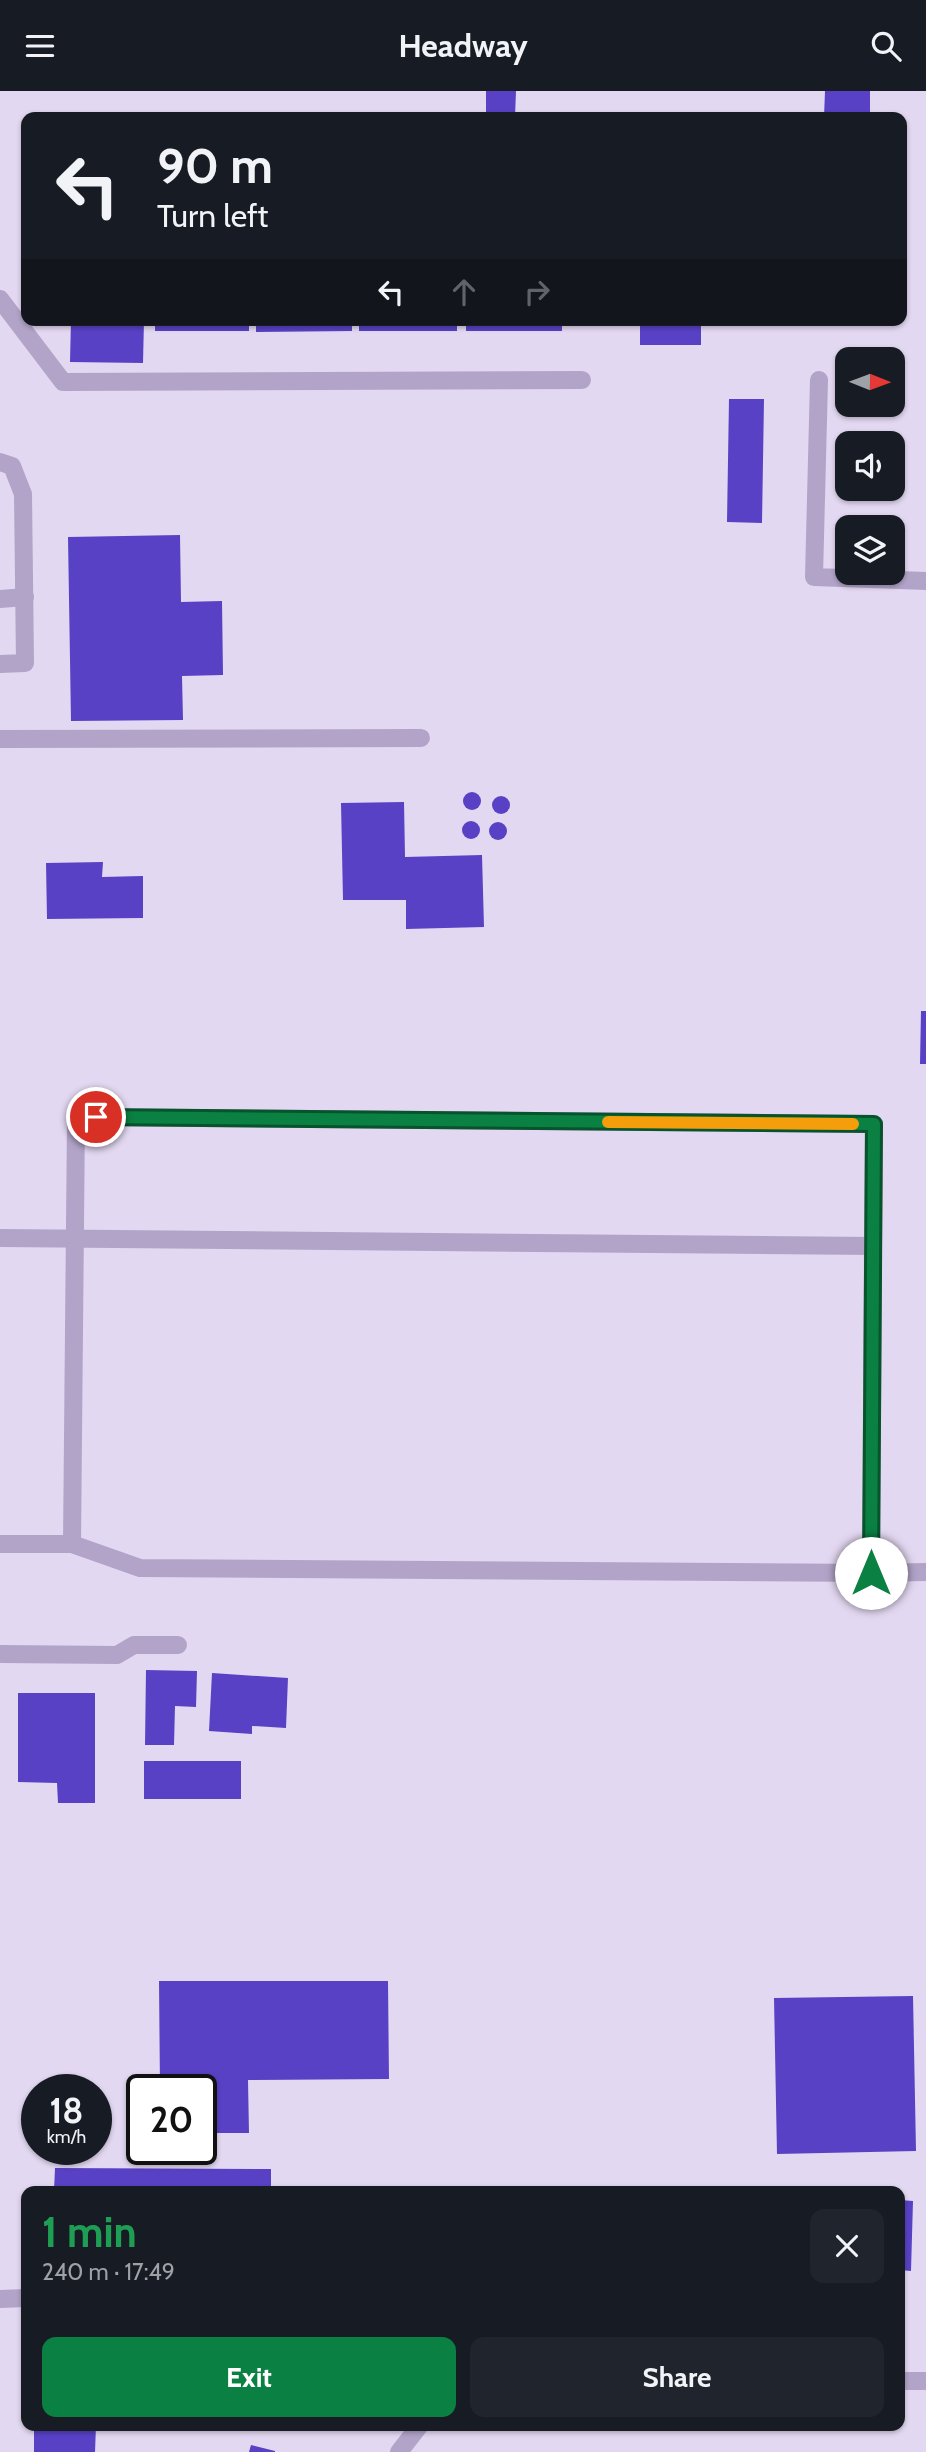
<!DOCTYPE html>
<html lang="en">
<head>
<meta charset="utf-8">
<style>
	body { margin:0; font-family:Cabin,sans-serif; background:#20242c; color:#f1f3f6; height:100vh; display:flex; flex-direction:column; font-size:26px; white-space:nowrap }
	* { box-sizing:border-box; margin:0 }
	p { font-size:23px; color:#9ea1a6 }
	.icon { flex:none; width:38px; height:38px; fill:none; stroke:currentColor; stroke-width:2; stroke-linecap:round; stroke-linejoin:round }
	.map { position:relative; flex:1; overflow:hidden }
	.details { position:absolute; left:21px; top:2095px; width:884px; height:245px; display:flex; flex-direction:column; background:#171b24; border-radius:14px; box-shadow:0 2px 5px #0004 }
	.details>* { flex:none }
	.banner { position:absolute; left:21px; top:21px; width:886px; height:214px; border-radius:14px; box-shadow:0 2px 5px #0004; background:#171b24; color:#f1f3f6; overflow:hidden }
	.needle { width:46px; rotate:91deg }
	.controls { position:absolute; left:835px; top:256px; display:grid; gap:14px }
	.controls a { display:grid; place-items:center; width:70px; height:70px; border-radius:14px; background:#171b24; box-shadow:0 2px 5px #0004; font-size:35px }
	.speed { position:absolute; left:21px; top:1983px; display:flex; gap:14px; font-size:35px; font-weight:700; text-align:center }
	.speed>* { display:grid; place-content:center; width:91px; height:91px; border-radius:50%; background:#171b24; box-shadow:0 2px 5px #0004; line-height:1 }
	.speed small { font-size:18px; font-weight:400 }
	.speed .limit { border:4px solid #111; border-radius:10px; background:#fff; color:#111 }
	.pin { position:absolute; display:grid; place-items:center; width:60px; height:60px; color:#fff; margin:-30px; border:4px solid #fff; border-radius:50%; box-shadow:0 2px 7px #0007 }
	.me { position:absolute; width:77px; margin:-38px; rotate:0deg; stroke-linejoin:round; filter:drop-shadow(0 0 5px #0008) }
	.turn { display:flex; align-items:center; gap:24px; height:147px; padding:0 21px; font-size:32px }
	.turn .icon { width:91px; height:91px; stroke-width:2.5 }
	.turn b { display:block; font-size:49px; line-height:60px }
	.lanes { display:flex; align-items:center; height:66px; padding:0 21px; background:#0003; justify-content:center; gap:35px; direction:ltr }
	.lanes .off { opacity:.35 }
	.round { display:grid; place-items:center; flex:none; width:74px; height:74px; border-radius:14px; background:#20242c }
	.summary { display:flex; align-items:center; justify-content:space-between; height:119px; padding:0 21px }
	h1 { font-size:42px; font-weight:800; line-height:52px; color:#1e9e55 }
	.cta { display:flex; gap:14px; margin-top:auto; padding:14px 21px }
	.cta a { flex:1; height:80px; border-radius:14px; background:#0b8043; color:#fff; font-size:28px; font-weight:800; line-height:80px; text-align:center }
	.cta a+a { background:#20242c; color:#f1f3f6 }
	header { display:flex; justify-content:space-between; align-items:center; height:91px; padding:0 21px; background:#171b24; font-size:32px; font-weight:800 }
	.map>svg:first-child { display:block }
</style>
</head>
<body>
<header><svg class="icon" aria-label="menu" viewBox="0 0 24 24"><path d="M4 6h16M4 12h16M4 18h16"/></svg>Headway<svg class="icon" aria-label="search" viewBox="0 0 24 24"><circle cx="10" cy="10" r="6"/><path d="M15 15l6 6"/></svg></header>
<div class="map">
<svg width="926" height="2361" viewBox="0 0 926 2361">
	<rect width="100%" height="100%" fill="#e3d8f1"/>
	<g fill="#5841c5">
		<polygon points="486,0 516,0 515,26 486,26"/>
		<polygon points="825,0 870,0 870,26 824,26"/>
		<polygon points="71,229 144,229 143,272 70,271"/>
		<rect x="155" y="229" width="94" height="11"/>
		<polygon points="256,229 352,229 352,240 256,241"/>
		<rect x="359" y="229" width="98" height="11"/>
		<rect x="466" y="229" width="96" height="11"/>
		<rect x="640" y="229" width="61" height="25"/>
		<polygon points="729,308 764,308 762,432 727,431"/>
		<polygon points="180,444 181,511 222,510 223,584 182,585 183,629 71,630 68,446"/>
		<circle cx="472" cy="710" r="9"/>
		<circle cx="501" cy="714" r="9"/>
		<polygon points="404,711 405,766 482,764 484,836 406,838 406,809 343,809 341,712"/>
		<circle cx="471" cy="739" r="9"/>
		<circle cx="498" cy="740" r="9"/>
		<polygon points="103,771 102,786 143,785 143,827 47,828 46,772"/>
		<polygon points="921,920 926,920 926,973 920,973"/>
		<polygon points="146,1579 197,1580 196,1616 175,1615 174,1654 145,1654"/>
		<polygon points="212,1582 288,1587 286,1637 252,1635 252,1643 209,1640"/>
		<polygon points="18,1602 95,1602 95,1712 58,1712 57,1692 18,1691"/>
		<rect x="144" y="1670" width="97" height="38"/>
		<polygon points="159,1890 388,1890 389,1988 248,1989 249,2042 201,2042 201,1998 160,1998"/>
		<polygon points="913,1905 916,2060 777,2063 774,1907"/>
		<polygon points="55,2077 271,2078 271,2100 54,2100"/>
		<polygon points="900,2109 913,2110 911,2180 900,2179"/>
		<polygon points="34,2334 96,2334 95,2361 34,2361"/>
		<polygon points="251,2354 275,2360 275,2361 249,2361"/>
	</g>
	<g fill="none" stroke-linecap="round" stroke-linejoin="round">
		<g stroke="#b2a4c8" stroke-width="18">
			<polyline points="0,208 63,291 582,289"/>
			<polyline points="819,289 814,486 926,490"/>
			<polyline points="0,371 12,375 23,403 25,572 0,573"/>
			<polyline points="0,508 25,506"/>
			<polyline points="0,648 421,647"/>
			<polyline points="0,1147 873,1155 871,1482 140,1477 72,1453"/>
			<polyline points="0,1453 72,1453 76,1026 874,1033 873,1155"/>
			<polyline points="871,1482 926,1481"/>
			<polyline points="0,1563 117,1564 134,1554 178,1554"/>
			<polyline points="0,2208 26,2207"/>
		</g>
		<g stroke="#b2a4c8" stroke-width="18">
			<polyline points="900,2290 926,2290"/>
			<polyline points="399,2361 420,2334"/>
		</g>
	</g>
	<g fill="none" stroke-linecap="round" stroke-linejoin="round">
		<defs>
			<polyline id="route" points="96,1026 874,1033 871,1482"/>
		</defs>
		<use href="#route" stroke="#07532c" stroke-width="18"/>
		<use href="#route" stroke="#0b8043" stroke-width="12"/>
		<polyline stroke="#f59e0b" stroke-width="12" points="608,1031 853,1033"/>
	</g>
</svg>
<div class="controls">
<a><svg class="needle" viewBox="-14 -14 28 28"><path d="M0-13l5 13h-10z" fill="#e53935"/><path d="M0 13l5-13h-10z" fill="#9ea1a6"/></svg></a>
<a><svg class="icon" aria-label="sound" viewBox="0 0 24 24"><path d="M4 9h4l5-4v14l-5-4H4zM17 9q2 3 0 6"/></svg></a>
<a><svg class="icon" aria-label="layers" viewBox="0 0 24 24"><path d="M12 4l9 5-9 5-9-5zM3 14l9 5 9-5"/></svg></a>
</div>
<div class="speed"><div>18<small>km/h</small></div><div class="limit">20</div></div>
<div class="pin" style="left:96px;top:1026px;background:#d93025"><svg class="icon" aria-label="arrive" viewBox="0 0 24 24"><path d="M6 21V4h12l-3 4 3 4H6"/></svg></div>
<svg class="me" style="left:871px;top:1482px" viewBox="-20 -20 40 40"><circle r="19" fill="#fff"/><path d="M0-13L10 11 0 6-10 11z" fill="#0b8043"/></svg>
<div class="banner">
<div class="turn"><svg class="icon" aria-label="left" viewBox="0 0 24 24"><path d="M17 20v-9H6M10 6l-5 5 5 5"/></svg><div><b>90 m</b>Turn left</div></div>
<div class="lanes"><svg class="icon" aria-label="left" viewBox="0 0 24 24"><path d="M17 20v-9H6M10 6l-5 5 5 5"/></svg><svg class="icon off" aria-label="ahead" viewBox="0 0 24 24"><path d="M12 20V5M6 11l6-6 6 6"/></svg><svg class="icon off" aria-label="right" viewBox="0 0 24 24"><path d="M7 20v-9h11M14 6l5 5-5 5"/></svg></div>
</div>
<section class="details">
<div class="summary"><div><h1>1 min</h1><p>240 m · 17:49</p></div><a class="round"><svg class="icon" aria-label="close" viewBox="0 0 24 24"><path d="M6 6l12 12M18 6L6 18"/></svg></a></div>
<div class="cta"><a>Exit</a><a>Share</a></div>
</section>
</div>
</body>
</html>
